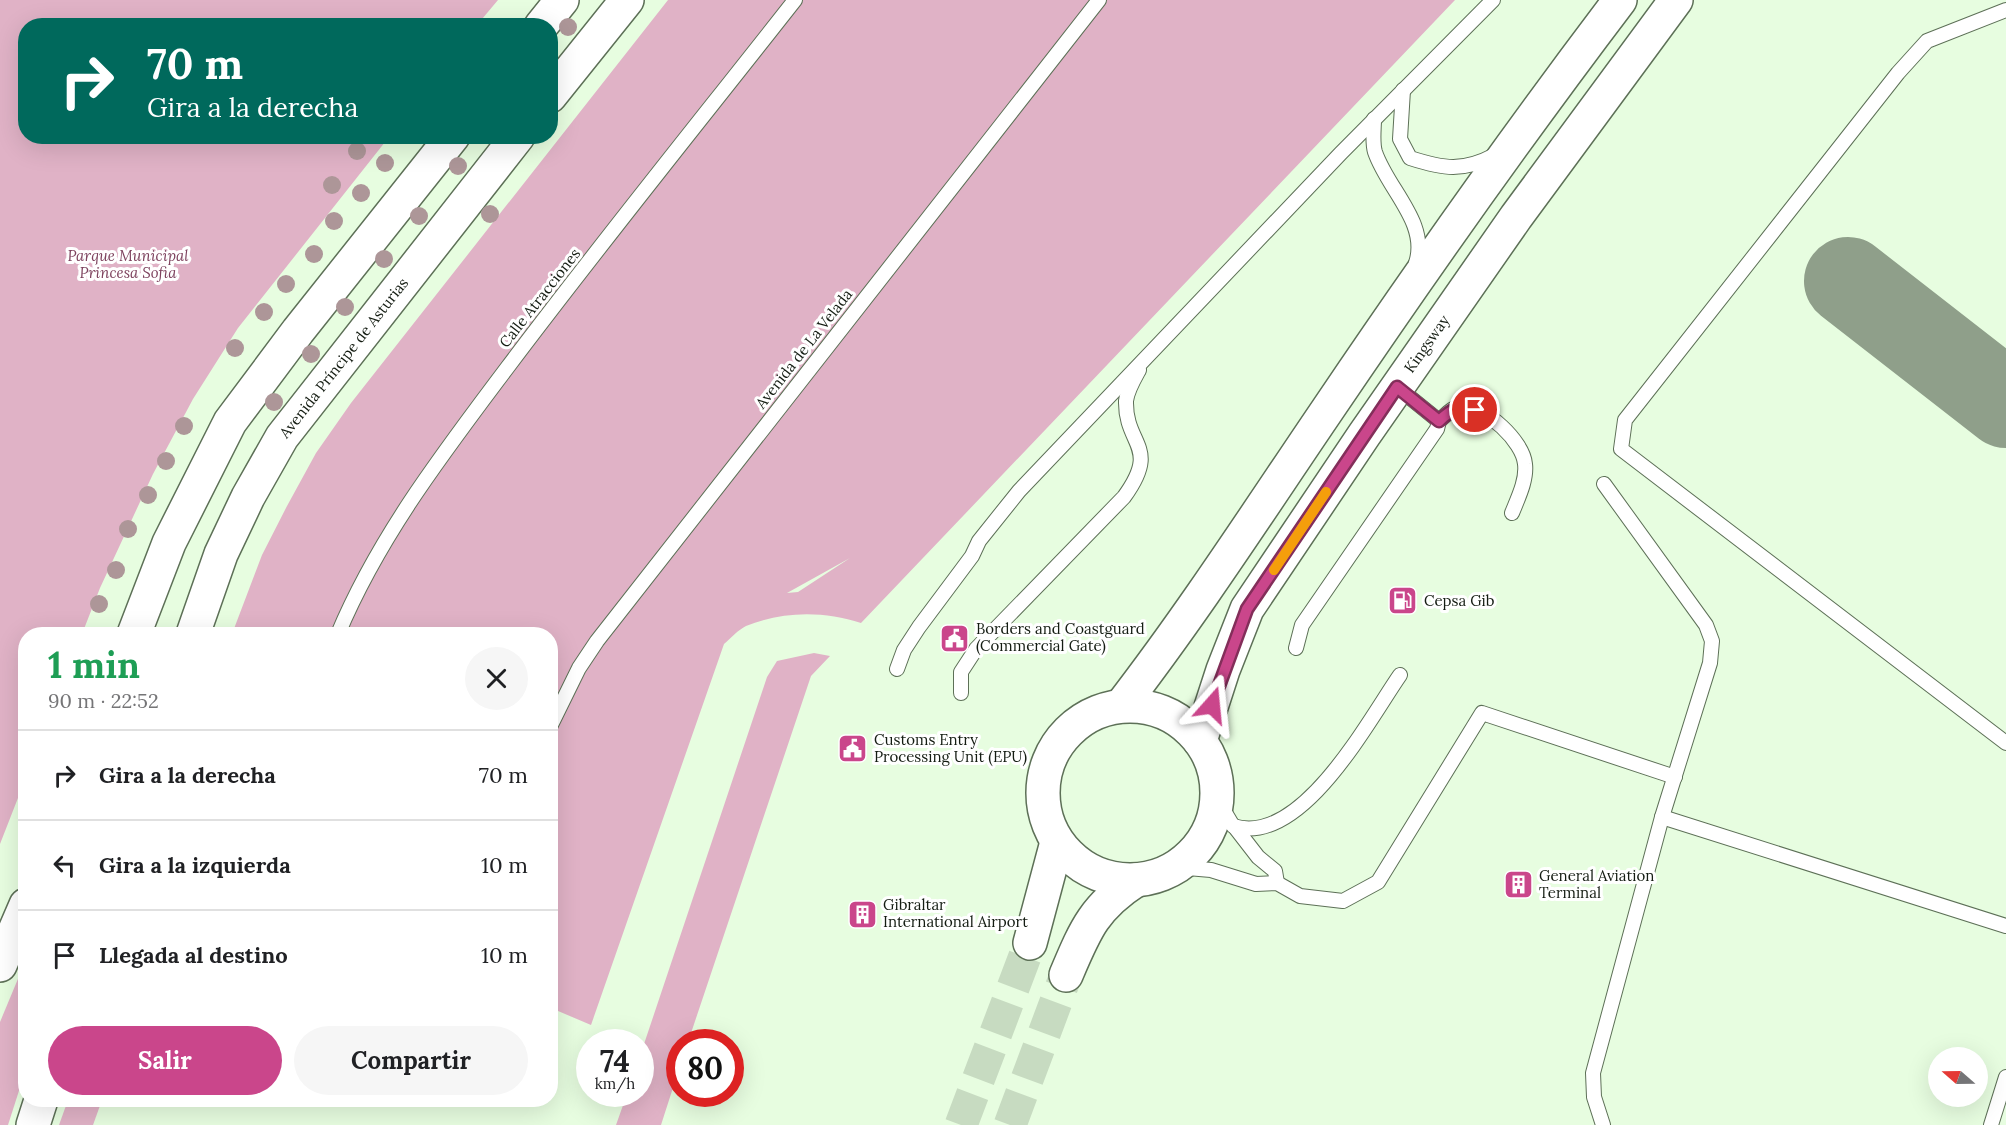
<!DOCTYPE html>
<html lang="es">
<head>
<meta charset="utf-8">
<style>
	body { margin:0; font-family:Lora,serif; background:#f6f6f6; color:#202124; height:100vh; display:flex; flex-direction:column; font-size:22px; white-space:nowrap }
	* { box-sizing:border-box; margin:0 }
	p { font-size:20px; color:#757577 }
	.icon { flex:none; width:33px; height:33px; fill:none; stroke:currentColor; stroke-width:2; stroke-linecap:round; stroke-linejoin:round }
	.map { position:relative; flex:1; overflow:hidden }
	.panel { position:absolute; left:18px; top:627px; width:540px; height:480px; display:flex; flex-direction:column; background:#fff; border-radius:24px; box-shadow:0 6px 24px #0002 }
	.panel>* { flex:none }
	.hud { position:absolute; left:18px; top:18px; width:540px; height:126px; border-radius:24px; box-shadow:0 6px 24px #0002; background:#00695c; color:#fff; overflow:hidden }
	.needle { width:39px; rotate:290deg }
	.tools { position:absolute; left:1928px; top:1047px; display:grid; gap:12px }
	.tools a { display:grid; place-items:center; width:60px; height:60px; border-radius:50%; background:#fff; box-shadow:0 6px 24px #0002; font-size:30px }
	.speed { position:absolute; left:576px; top:1029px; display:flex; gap:12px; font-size:30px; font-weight:700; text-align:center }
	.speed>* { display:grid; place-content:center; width:78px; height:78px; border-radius:50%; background:#fff; box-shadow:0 6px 24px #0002; line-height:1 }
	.speed small { font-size:15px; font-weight:400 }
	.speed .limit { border:9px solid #d22; background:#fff; color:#111 }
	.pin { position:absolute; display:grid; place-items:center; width:51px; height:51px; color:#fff; margin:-26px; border:3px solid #fff; border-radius:50%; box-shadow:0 2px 6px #0007 }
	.me { position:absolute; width:66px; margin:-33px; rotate:18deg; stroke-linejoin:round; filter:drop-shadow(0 0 4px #0008) }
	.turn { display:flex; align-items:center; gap:21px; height:126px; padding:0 30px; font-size:27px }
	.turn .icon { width:78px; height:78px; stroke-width:2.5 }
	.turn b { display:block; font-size:42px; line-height:51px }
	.round { display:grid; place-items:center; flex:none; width:63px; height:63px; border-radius:32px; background:#f6f6f6 }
	.headline { display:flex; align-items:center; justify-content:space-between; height:102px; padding:0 30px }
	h1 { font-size:36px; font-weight:800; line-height:45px; color:#1e9e55 }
	.action { display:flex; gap:12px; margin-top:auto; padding:12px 30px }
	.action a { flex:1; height:69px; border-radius:36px; background:#ca468b; color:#fff; font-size:24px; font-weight:800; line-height:69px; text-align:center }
	.action a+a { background:#f6f6f6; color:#202124 }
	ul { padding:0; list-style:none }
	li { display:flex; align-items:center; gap:18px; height:90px; padding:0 30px; border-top:2px solid #e0e0e0 }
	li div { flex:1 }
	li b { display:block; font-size:22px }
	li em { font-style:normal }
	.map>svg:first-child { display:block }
</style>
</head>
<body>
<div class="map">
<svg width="2006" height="1125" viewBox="0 0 2006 1125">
	<rect width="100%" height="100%" fill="#e7fde0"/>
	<g fill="#e0b2c6" fill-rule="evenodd">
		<polygon points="0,0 498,0 477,25 26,26 26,136 389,137 238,328 193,399 153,474 100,588 82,634 26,634 25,780 0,844"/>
		<path d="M668,0h787l-594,623c-37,-12 -78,-12 -115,3 -8,4 -15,12 -22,18l-133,381 -40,-17 -1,-374h-318l30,-79 25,-49 29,-53 35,-50zM850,558l-52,34 -11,1z"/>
		<polygon points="814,653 830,656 811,676 688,1042 680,1042 679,1069 661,1125 616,1125 627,1094 640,1094 641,1053 767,677 777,661"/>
		<polygon points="25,962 25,1072 8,1125 0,1125 0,1022"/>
		<polygon points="68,1100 102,1100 93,1125 59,1125"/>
	</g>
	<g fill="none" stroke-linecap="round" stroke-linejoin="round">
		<polyline stroke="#8f9f8a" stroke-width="88" points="1848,281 2006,404"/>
		<g stroke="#c7dbc1" stroke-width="33" stroke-dasharray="33 16" stroke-linecap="butt">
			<polyline points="961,1125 1030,943"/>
			<polyline points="1010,1125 1066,975"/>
		</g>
		<defs>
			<g id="service">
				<polyline points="2006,10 1927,41 1898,73 1625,420 1621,449 2006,743"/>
				<path d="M1403,90l-3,49 10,19c34,11 53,14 85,-3"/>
				<path d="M1374,119c0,10 -2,23 1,33 13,38 54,71 41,111"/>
				<path d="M1439,421c7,-6 14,-15 24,-15 23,1 60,35 62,58 2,16 -7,34 -13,49"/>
				<path d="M338,634c41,-98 106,-182 169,-266 94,-125 192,-246 288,-368"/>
				<polyline points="1296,648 1302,625 1437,429 1439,421 1397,387"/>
				<polyline points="897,669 904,650 919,627 972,556 979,541 1019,491 1341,153 1493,0"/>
				<path d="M961,693v-21l15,-23 148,-152c37,-51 1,-51 2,-96 1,-10 8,-22 13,-31"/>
				<polyline points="550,727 579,668 597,641 1099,0"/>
				<path d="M1217,799l16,27c68,22 135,-105 167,-151"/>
				<polyline points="1662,817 2006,926"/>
				<polyline points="1234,826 1258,857 1275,871 1277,883"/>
				<polyline points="1176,867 1211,870 1256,884 1277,883 1300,896 1343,901 1378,882 1482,713 1675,777"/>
				<polyline points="1603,1125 1594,1097 1593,1073 1662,817 1710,663 1712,641 1706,625 1604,484"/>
				<polyline points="1991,1125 2006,1077"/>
			</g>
			<g id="secondary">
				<polyline points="541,26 562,0"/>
				<polyline points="550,96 627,0"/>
				<polyline points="134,634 169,543 230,422 298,331 453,136"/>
				<polyline points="193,634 221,554 248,497 282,437 518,136"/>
			</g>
			<polyline id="primary" points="0,965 26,905"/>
			<g id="trunk">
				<path d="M1121,706c74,-96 139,-197 207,-297 94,-139 191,-276 292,-409"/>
				<circle cx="1130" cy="793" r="87"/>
				<polyline points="1200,741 1223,670 1247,609 1364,435 1516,217 1676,0"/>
				<polyline points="1030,943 1057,842"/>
				<path d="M1066,975c19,-45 28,-68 70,-95"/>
				<polyline points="33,1125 41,1100"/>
			</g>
		</defs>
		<use href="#service" stroke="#5d7057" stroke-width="16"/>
		<use href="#secondary" stroke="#5d7057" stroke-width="36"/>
		<use href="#primary" stroke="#5d7057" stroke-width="36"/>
		<use href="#trunk" stroke="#5d7057" stroke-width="36"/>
		<use href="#service" stroke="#fff" stroke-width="14"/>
		<use href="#secondary" stroke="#fff" stroke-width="33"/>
		<use href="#primary" stroke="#fff" stroke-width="33"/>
		<use href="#trunk" stroke="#fff" stroke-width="33"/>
	</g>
	<g fill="#ad9698">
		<circle cx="568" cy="27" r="9"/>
		<circle cx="357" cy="151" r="9"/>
		<circle cx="385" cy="163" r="9"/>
		<circle cx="458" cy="166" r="9"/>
		<circle cx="332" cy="185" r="9"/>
		<circle cx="361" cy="193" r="9"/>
		<circle cx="490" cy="214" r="9"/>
		<circle cx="419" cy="216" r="9"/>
		<circle cx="334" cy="221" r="9"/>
		<circle cx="314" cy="254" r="9"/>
		<circle cx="384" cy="259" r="9"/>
		<circle cx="286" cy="284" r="9"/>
		<circle cx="345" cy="307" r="9"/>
		<circle cx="264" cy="312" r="9"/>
		<circle cx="235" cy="348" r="9"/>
		<circle cx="311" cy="354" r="9"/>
		<circle cx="274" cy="402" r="9"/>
		<circle cx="184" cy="426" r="9"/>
		<circle cx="166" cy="461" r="9"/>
		<circle cx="148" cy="495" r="9"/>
		<circle cx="128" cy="529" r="9"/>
		<circle cx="116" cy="570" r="9"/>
		<circle cx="99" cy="604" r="9"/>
	</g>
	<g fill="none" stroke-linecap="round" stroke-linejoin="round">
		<defs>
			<path id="route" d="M1212,705l35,-96 150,-222 42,34c13,-12 19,-16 36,-11"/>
		</defs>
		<use href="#route" stroke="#832e5a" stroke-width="15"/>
		<use href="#route" stroke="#ca468b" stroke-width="10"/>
		<polyline stroke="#f59e0b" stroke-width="10" points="1274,570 1326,492"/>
	</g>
	<defs>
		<symbol id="fuel-square" viewBox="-11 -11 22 22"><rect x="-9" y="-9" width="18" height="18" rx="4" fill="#ca468b" stroke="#fff"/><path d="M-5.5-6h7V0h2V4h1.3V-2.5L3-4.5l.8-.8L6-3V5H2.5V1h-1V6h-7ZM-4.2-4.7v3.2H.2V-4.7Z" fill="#fff"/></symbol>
		<symbol id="civic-square" viewBox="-11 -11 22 22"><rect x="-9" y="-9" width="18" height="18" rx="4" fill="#ca468b" stroke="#fff"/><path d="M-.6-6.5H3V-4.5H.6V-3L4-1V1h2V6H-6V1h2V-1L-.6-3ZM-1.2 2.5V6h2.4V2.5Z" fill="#fff"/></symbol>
		<symbol id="building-square" viewBox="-11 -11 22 22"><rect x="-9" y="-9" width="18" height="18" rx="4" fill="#ca468b" stroke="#fff"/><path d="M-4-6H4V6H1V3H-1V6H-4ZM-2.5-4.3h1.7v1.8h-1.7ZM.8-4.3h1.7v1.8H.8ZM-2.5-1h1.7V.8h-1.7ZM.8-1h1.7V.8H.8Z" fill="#fff"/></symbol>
	</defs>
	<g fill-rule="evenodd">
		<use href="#fuel-square" x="1386" y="584" width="33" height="33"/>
		<use href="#civic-square" x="938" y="622" width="33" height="33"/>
		<use href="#civic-square" x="836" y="732" width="33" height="33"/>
		<use href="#building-square" x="1502" y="868" width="33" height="33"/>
		<use href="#building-square" x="846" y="898" width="33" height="33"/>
	</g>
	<g text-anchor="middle" stroke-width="6" stroke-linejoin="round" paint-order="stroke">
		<g font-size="15" font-style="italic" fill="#7d415d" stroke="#fff">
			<text x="128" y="261">Parque Municipal<tspan x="128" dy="17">Princesa Sofia</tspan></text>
		</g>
		<g font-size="15" fill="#141c12" stroke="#fff">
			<text transform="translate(540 298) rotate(-52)" y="5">Calle Atracciones</text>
			<text transform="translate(1427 344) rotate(-55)" y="5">Kingsway</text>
			<text transform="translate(804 349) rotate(-52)" y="5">Avenida de La Velada</text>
			<text transform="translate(344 358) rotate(-52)" y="5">Avenida Príncipe de Asturias</text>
		</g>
		<g font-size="15" fill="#141c12" stroke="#fff" text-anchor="start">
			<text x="1424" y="606">Cepsa Gib</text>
			<text x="976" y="634">Borders and Coastguard<tspan x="976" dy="17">(Commercial Gate)</tspan></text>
			<text x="874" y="745">Customs Entry<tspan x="874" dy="17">Processing Unit (EPU)</tspan></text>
			<text x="1539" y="881">General Aviation<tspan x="1539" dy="17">Terminal</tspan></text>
			<text x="883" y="910">Gibraltar<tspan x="883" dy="17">International Airport</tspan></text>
		</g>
	</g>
</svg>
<div class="tools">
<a><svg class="needle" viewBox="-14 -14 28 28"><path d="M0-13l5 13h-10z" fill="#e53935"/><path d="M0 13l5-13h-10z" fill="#757577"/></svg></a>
</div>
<div class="speed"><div>74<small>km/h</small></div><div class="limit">80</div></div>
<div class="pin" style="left:1475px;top:410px;background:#d93025"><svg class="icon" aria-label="arrive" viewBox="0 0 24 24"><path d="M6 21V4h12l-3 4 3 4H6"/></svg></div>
<svg class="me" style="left:1212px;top:705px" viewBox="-20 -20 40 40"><path d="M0-17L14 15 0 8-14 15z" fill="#ca468b" stroke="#fff" stroke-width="4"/></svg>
<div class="hud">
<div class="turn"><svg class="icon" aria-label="right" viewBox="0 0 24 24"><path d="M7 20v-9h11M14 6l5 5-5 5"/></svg><div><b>70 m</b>Gira a la derecha</div></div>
</div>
<section class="panel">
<div class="headline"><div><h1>1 min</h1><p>90 m · 22:52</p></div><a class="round"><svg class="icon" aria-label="close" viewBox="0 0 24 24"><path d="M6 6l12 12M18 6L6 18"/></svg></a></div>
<ul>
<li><svg class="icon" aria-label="right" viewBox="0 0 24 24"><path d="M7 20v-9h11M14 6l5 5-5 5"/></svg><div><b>Gira a la derecha</b></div><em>70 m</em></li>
<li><svg class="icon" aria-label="left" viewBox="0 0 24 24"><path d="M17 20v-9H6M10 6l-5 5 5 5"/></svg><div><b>Gira a la izquierda</b></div><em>10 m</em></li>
<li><svg class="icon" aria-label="arrive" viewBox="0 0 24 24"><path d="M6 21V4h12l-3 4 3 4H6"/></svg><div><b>Llegada al destino</b></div><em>10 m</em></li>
</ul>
<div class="action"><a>Salir</a><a>Compartir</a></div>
</section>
</div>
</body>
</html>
